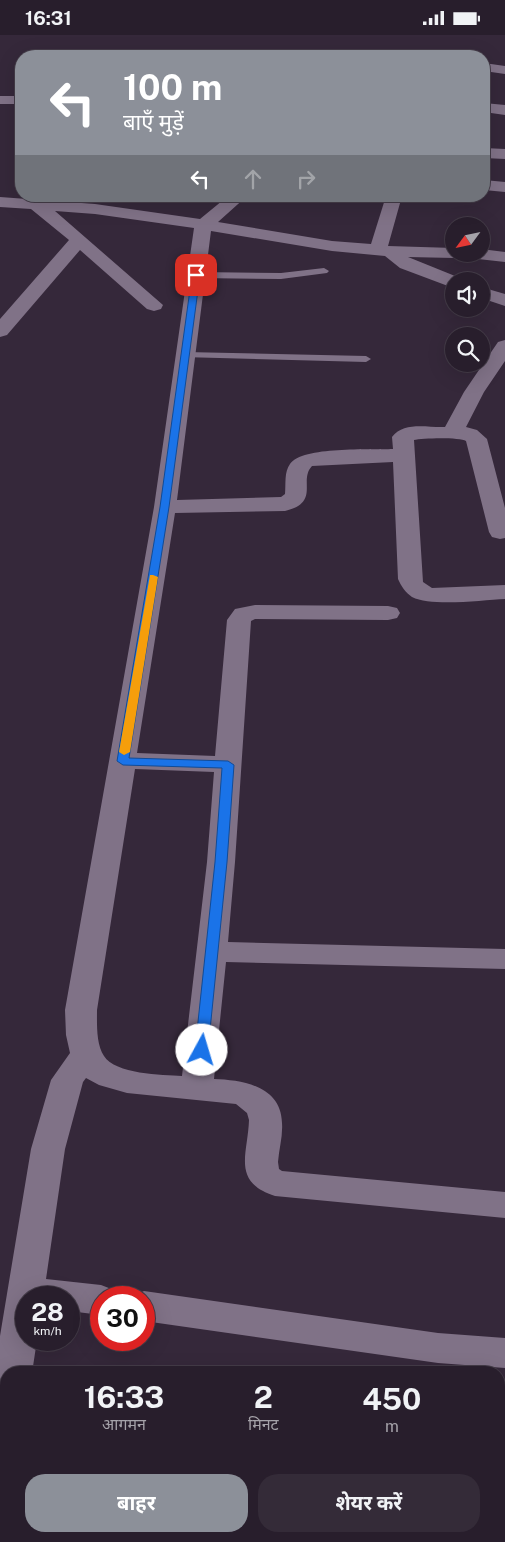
<!DOCTYPE html>
<html lang="hi">
<head>
<meta charset="utf-8">
<style>
	body { margin:0; font-family:"Public Sans","Noto Sans Devanagari",sans-serif; background:#342b38; color:#f1f3f6; height:100vh; display:flex; flex-direction:column; font-size:19px; white-space:nowrap }
	* { box-sizing:border-box; margin:0 }
	p { font-size:16px; color:#a5a2a9 }
	.icon { flex:none; width:28px; height:28px; fill:none; stroke:currentColor; stroke-width:2; stroke-linecap:round; stroke-linejoin:round }
	.map { position:relative; flex:1; overflow:hidden }
	.details { position:absolute; left:0px; top:1331px; width:505px; height:176px; display:flex; flex-direction:column; background:#281e2c; border-radius:20px 20px 0 0; box-shadow:0 5px 20px #0002,0 0 0 1px #443c48 }
	.details>* { flex:none }
	.top-card { position:absolute; left:15px; top:15px; width:475px; height:152px; border-radius:20px; box-shadow:0 5px 20px #0002,0 0 0 1px #443c48; background:#8c9099; color:#fff; overflow:hidden }
	.needle { width:32px; rotate:237deg }
	.buttons { position:absolute; left:445px; top:182px; display:grid; gap:10px }
	.buttons a { display:grid; place-items:center; width:45px; height:45px; border-radius:50%; background:#281e2c; box-shadow:0 5px 20px #0002,0 0 0 1px #443c48; font-size:25px }
	.speed { position:absolute; left:15px; top:1251px; display:flex; gap:10px; font-size:25px; font-weight:700; text-align:center }
	.speed>* { display:grid; place-content:center; width:65px; height:65px; border-radius:50%; background:#281e2c; box-shadow:0 5px 20px #0002,0 0 0 1px #443c48; line-height:1 }
	.speed small { font-size:12px; font-weight:400 }
	.speed .limit { border:8px solid #d22; background:#fff; color:#111 }
	.pin { position:absolute; display:grid; place-items:center; width:42px; height:42px; color:#fff; margin:-21px; border-radius:10px; box-shadow:0 2px 8px #0006 }
	.me { position:absolute; width:55px; margin:-28px; rotate:6deg; stroke-linejoin:round; filter:drop-shadow(0 0 4px #0008) }
	.turn { display:flex; align-items:center; gap:18px; height:105px; padding:0 25px; font-size:22px }
	.turn .icon { width:65px; height:65px; stroke-width:2.5 }
	.turn b { display:block; font-size:35px; line-height:42px }
	.lanes { display:flex; align-items:center; height:48px; padding:0 25px; background:#0003; justify-content:center; gap:25px; direction:ltr }
	.lanes .off { opacity:.35 }
	.eta { display:flex; justify-content:space-evenly; align-items:center; height:85px; text-align:center }
	.eta b { font-size:30px; font-weight:700; line-height:35px }
	.cta { display:flex; gap:10px; margin-top:auto; padding:10px 25px }
	.cta a { flex:1; height:58px; border-radius:20px; background:#8c9099; color:#fff; font-size:20px; font-weight:700; line-height:58px; text-align:center }
	.cta a+a { background:#342b38; color:#f1f3f6 }
	.status { display:flex; justify-content:space-between; align-items:center; height:35px; padding:0 25px; background:#281e2c; direction:ltr }
	.status svg { height:14px; fill:currentColor }
	.map>svg:first-child { display:block }
</style>
</head>
<body>
<div class="status"><b>16:31</b><svg viewBox="0 0 49 12"><path d="M0 12V9h3v3zM5 12V6h3v6zM10 12V3h3v9zM15 12V0h3v12zM26 1h20v11H26zM47 4h2v5h-2z"/></svg></div>
<div class="map">
<svg width="505" height="1507" viewBox="0 0 505 1507">
	<rect width="100%" height="100%" fill="#35283a"/>
	<g fill="none" stroke-linecap="round" stroke-linejoin="round">
		<g fill="#807287" fill-rule="evenodd">
			<polygon points="324,233 329,236 327,238 281,244 196,243 191,240 196,237 281,238"/>
			<polygon points="185,317 366,321 371,324 366,327 182,322 180,320"/>
		</g>
		<g fill="#807287" fill-rule="evenodd">
			<polygon points="484,28 505,31 505,39 484,36"/>
			<rect x="0" y="61" width="21" height="8"/>
			<polygon points="484,68 505,70 505,80 484,77"/>
			<polygon points="484,113 505,114 505,124 484,123"/>
			<polygon points="484,145 505,147 505,157 484,155"/>
			<path d="M228,161h19l-29,26 114,19 39,3 15,-48h16l-14,50 66,2v6h8l-2,3 -6,1 -46,-1 52,21 3,3h-9v6l-6,-1 -48,-18 -15,-12 -53,-5 -121,-20 -34,269 104,-3 4,-3c1,-10 -1,-22 5,-30 12,-18 81,-14 103,-15l-1,-12c12,-16 36,-9 53,-10l19,-35 34,-50 7,-2v21l-21,31 -18,35 11,3 10,9 18,69v30l-5,1 -8,-2 -3,-5 -23,-91c-6,-4 -44,-3 -52,-1l9,142 9,6 73,-3v14c-23,1 -73,8 -93,-2 -6,-4 -11,-11 -14,-18l-5,-117 -81,4c-14,15 9,36 -27,45l-110,2 -38,240 78,3 12,-136 8,-11 20,-4 133,1 9,2 3,5 -3,5 -9,2 -133,-1 -4,2 -16,241 -7,80 277,7v20l-279,-7 -12,117c29,1 67,7 68,44 1,13 -3,26 -4,39l1,7 3,2 223,21v26l-230,-22c-44,-14 -27,-42 -26,-76l-2,-7 -11,-9 -109,-11 -28,-8 -13,-7 -3,4 -18,67 -19,130 55,6 13,5 4,7h-17v18l-32,-4v-14h-43v43h11l-5,33h-26v13l-6,-2v-48l31,-187 20,-69 19,-27 -4,-18 -1,-25 89,-503 40,-279 -99,-14 -40,-3 108,94 -2,4 -7,2 -7,-2 -67,-59 -73,85 -7,2v-18l69,-79 -38,-31 -31,-2v-10l95,7 105,15zM135,734l79,3 -7,90 -25,214c-20,-1 -67,-2 -78,-20 -8,-12 -7,-32 -7,-46z"/>
			<polygon points="481,214 505,217 505,227 469,223 466,219 481,219"/>
			<polygon points="481,252 505,259 505,271 481,263"/>
			<polygon points="144,1256 438,1298 505,1303 505,1333 438,1328 144,1286 144,1262 130,1262"/>
			<polygon points="6,1365 6,1433 0,1435 0,1367"/>
		</g>
	</g>
	<polygon fill="#1a73e8" stroke="#114b97" points="196,238 200,240 169,472 129,723 228,726 234,730 227,827 208,1015 206,1018 197,1018 195,1015 215,827 222,733 123,730 117,726 160,472 192,240"/>
	<polygon fill="#f59e0b" points="150,540 153,540 158,542 130,717 124,720 119,717"/>
</svg>
<div class="buttons">
<a><svg class="needle" viewBox="-14 -14 28 28"><path d="M0-13l5 13h-10z" fill="#e53935"/><path d="M0 13l5-13h-10z" fill="#a5a2a9"/></svg></a>
<a><svg class="icon" aria-label="sound" viewBox="0 0 24 24"><path d="M4 9h4l5-4v14l-5-4H4zM17 9q2 3 0 6"/></svg></a>
<a><svg class="icon" aria-label="search" viewBox="0 0 24 24"><circle cx="10" cy="10" r="6"/><path d="M15 15l6 6"/></svg></a>
</div>
<div class="speed"><div>28<small>km/h</small></div><div class="limit">30</div></div>
<div class="pin" style="left:196px;top:240px;background:#d93025"><svg class="icon" aria-label="arrive" viewBox="0 0 24 24"><path d="M6 21V4h12l-3 4 3 4H6"/></svg></div>
<svg class="me" style="left:202px;top:1015px" viewBox="-20 -20 40 40"><circle r="19" fill="#fff"/><path d="M0-13L10 11 0 6-10 11z" fill="#1a73e8"/></svg>
<div class="top-card">
<div class="turn"><svg class="icon" aria-label="left" viewBox="0 0 24 24"><path d="M17 20v-9H6M10 6l-5 5 5 5"/></svg><div><b>100 m</b>बाएँ मुड़ें</div></div>
<div class="lanes"><svg class="icon" aria-label="left" viewBox="0 0 24 24"><path d="M17 20v-9H6M10 6l-5 5 5 5"/></svg><svg class="icon off" aria-label="ahead" viewBox="0 0 24 24"><path d="M12 20V5M6 11l6-6 6 6"/></svg><svg class="icon off" aria-label="right" viewBox="0 0 24 24"><path d="M7 20v-9h11M14 6l5 5-5 5"/></svg></div>
</div>
<section class="details">
<div class="eta">
<div><b>16:33</b><p>आगमन</p></div>
<div><b>2</b><p>मिनट</p></div>
<div><b>450</b><p>m</p></div>
</div>
<div class="cta"><a>बाहर</a><a>शेयर करें</a></div>
</section>
</div>
</body>
</html>
